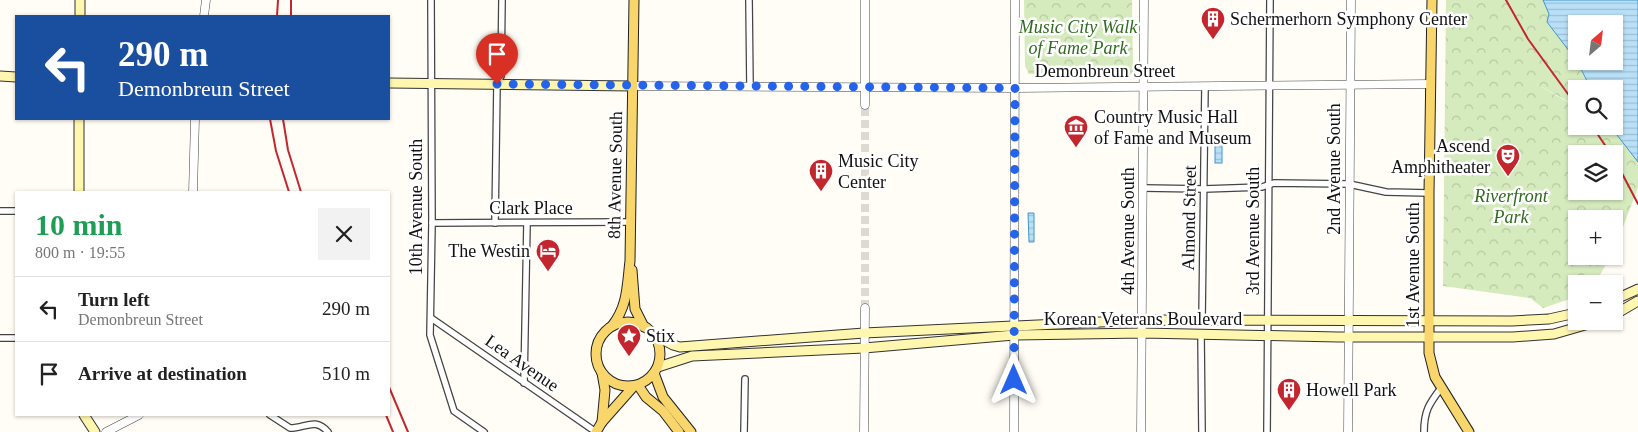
<!DOCTYPE html>
<html lang="en">
<head>
<meta charset="utf-8">
<style>
	body { margin:0; font-family:Georgia,serif; background:#f2f2f2; color:#222; height:100vh; display:flex; flex-direction:column; font-size:19px; white-space:nowrap }
	* { box-sizing:border-box; margin:0 }
	p { font-size:16px; color:#767676 }
	.icon { flex:none; width:28px; height:28px; fill:none; stroke:currentColor; stroke-width:2; stroke-linecap:round; stroke-linejoin:round }
	.map { position:relative; flex:1; overflow:hidden }
	.details { position:absolute; left:15px; top:191px; width:375px; height:225px; display:flex; flex-direction:column; background:#fff; border-radius:0px; box-shadow:0 1px 4px #0004 }
	.details>* { flex:none }
	.guide { position:absolute; left:15px; top:15px; width:375px; height:105px; border-radius:0px; box-shadow:0 1px 4px #0004; background:#1a4fa0; color:#fff; overflow:hidden }
	.needle { width:32px; rotate:28deg }
	.buttons { position:absolute; left:1568px; top:15px; display:grid; gap:10px }
	.buttons a { display:grid; place-items:center; width:55px; height:55px; border-radius:0px; background:#fff; box-shadow:0 1px 4px #0004; font-size:25px }
	.pin { position:absolute; display:grid; place-items:center; width:42px; height:42px; color:#fff; margin:-51px -21px; border-radius:50% 50% 50% 0; rotate:-45deg; box-shadow:0 0 5px #0007 }
	.pin .icon { rotate:45deg }
	.me { position:absolute; width:55px; margin:-28px; rotate:0deg; stroke-linejoin:round; filter:drop-shadow(0 0 4px #0008) }
	.turn { display:flex; align-items:center; gap:18px; height:105px; padding:0 20px; font-size:22px }
	.turn .icon { width:65px; height:65px; stroke-width:2.5 }
	.turn b { display:block; font-size:35px; line-height:42px }
	.round { display:grid; place-items:center; flex:none; width:52px; height:52px; border-radius:0px; background:#f2f2f2 }
	.headline { display:flex; align-items:center; justify-content:space-between; height:85px; padding:0 20px }
	h1 { font-size:30px; font-weight:600; line-height:38px; color:#1e9e55 }
	ul { padding:0; list-style:none }
	li { display:flex; align-items:center; gap:15px; height:65px; padding:0 20px; border-top:1px solid #e0e0e0 }
	li div { flex:1 }
	li b { display:block; font-size:19px }
	li em { font-style:normal }
	.map>svg:first-child { display:block }
</style>
</head>
<body>
<div class="map">
<svg width="1638" height="432" viewBox="0 0 1638 432">
	<defs>
		<pattern id="park-crowns" width="20" height="18" patternUnits="userSpaceOnUse" patternTransform="scale(1.25)"><rect width="20" height="18" fill="#d5ebbd"/><path d="M2 6a3 3 0 1 1 6 0M12 15a3 3 0 1 1 6 0" fill="none" stroke="#b6c8a1"/></pattern>
		<pattern id="water-rules" width="6" height="5" patternUnits="userSpaceOnUse" patternTransform="scale(1.25)"><rect width="6" height="5" fill="#b9e0f7"/><path d="M0 2.5h6" fill="none" stroke="#9ebfd3"/></pattern>
	</defs>
	<rect width="100%" height="100%" fill="#fffdf5"/>
	<g fill="url(#park-crowns)" fill-rule="evenodd">
		<polygon points="1024,0 1132,0 1133,72 1129,76 1029,74 1025,66"/>
		<path d="M1446,0h97l48,89h-15v17l-46,-26 46,27v19h32l30,30v32l-24,62v-31h-38v37h35l-14,24 -5,4h-16v11l-3,3 -30,10 -13,-10 -87,-12zM1576,154h38v37h-38z"/>
	</g>
	<g fill="url(#water-rules)" stroke="#3f96cf">
		<polygon points="1543,0 1638,0 1638,162 1610,126 1614,126 1614,89 1591,89 1577,61 1614,61 1614,24 1576,24 1576,60 1547,22 1549,14"/>
		<rect x="1215" y="138" width="7" height="25"/>
		<polygon points="1028,213 1034,213 1034,242 1029,242"/>
	</g>
	<g fill="none" stroke-linecap="round" stroke-linejoin="round">
		<polyline stroke="#dbdad3" stroke-width="8" stroke-dasharray="8 4" stroke-linecap="butt" points="865,308 865,105"/>
		<defs>
			<g id="minor">
				<polyline points="431,0 432,223 430,335 454,411 484,432"/>
				<polyline points="749,0 750,87"/>
				<polyline points="1144,188 1204,189 1262,187 1274,183 1349,184 1386,192 1429,193"/>
				<polyline points="0,211 16,211"/>
				<polyline points="432,223 631,222"/>
				<polyline points="495,223 497,84 501,76 502,0"/>
				<polyline points="431,318 596,432"/>
				<polyline points="1202,320 1205,86"/>
				<polyline points="1201,335 1202,432"/>
				<polyline points="0,338 16,338"/>
				<polyline points="524,383 527,223"/>
				<path d="M270,415l20,13c16,0 25,-11 38,4"/>
				<polyline points="744,432 745,379"/>
				<polyline points="1267,432 1270,0"/>
				<path d="M1424,432c0,-21 5,-28 17,-44"/>
			</g>
			<g id="tertiary">
				<polyline points="865,0 865,105"/>
				<polyline points="204,16 206,0"/>
				<polyline points="633,86 1015,88 1431,84"/>
				<polyline points="193,192 195,119"/>
				<polyline points="106,432 139,415"/>
				<polyline points="864,432 865,308"/>
				<polyline points="1014,432 1015,0"/>
				<polyline points="1141,432 1144,0"/>
				<polyline points="1348,432 1351,0"/>
			</g>
			<g id="secondary">
				<polyline points="80,16 80,0"/>
				<polyline points="0,76 16,77"/>
				<polyline points="389,83 633,86"/>
				<polyline points="79,119 79,192"/>
				<polyline points="1614,300 1638,289"/>
				<polyline points="1614,315 1638,301"/>
				<polyline points="654,335 673,345 680,347 864,333 1143,320 1512,321 1549,319 1576,313"/>
				<polyline points="658,367 692,356 864,348 1014,335 1143,333 1338,337 1513,337 1554,334 1599,321"/>
				<polyline points="84,415 95,432"/>
			</g>
			<g id="primary">
				<polyline points="1432,0 1429,193 1429,353 1435,377 1469,432"/>
				<polyline points="632,270 635,309 644,327"/>
				<circle cx="628" cy="354" r="32"/>
				<path d="M612,326c16,-20 15,-41 18,-65l4,-261"/>
				<polyline points="654,373 663,397 691,432"/>
				<polyline points="638,385 646,397 663,411 679,432"/>
				<polyline points="602,422 605,390 602,373"/>
				<polyline points="596,432 602,422 633,387"/>
			</g>
		</defs>
		<use href="#minor" stroke="#444" stroke-width="8"/>
		<use href="#tertiary" stroke="#444" stroke-width="9"/>
		<use href="#secondary" stroke="#333" stroke-width="11"/>
		<use href="#primary" stroke="#222" stroke-width="11"/>
		<use href="#minor" stroke="#fff" stroke-width="5.5"/>
		<use href="#tertiary" stroke="#fff" stroke-width="8"/>
		<use href="#secondary" stroke="#fff6b0" stroke-width="9"/>
		<use href="#primary" stroke="#f9d66b" stroke-width="9"/>
		<g stroke="#c4262e" stroke-width="2">
			<polyline points="1506,0 1528,39 1576,105"/>
			<polyline points="277,16 278,0"/>
			<polyline points="291,16 291,0"/>
			<polyline points="270,119 276,151 289,192"/>
			<polyline points="283,119 288,150 301,192"/>
			<polyline points="1592,126 1611,154"/>
			<polyline points="1614,158 1638,204"/>
			<polyline points="389,387 408,432"/>
			<polyline points="386,415 393,432"/>
		</g>
	</g>
	<g fill="none" stroke-linecap="round" stroke-linejoin="round">
		<polyline stroke="#2563eb" stroke-width="9" stroke-dasharray="0 16.2" points="497,84 1015,88 1014,380"/>
	</g>
	<defs>
		<symbol id="building-pin" viewBox="-11 -11 22 30"><path d="M0 17L-7.5 6A9.5 9.5 0 1 1 7.5 6Z" fill="#c4262e" stroke="#fff"/><path d="M-4-6H4V6H1V3H-1V6H-4ZM-2.5-4.3h1.7v1.8h-1.7ZM.8-4.3h1.7v1.8H.8ZM-2.5-1h1.7V.8h-1.7ZM.8-1h1.7V.8H.8Z" fill="#fff"/></symbol>
		<symbol id="museum-pin" viewBox="-11 -11 22 30"><path d="M0 17L-7.5 6A9.5 9.5 0 1 1 7.5 6Z" fill="#c4262e" stroke="#fff"/><path d="M0-6L6-3V-2H-6V-3ZM-5-1h2V3h-2ZM-1-1h2V3h-2ZM3-1h2V3H3ZM-6 4H6V6H-6Z" fill="#fff"/></symbol>
		<symbol id="theatre-pin" viewBox="-11 -11 22 30"><path d="M0 17L-7.5 6A9.5 9.5 0 1 1 7.5 6Z" fill="#c4262e" stroke="#fff"/><path d="M-5-5.5Q0-4 5-5.5V0Q5 5 0 6Q-5 5-5 0ZM-3.3-2.5H-1v1.5H-3.3ZM1-2.5H3.3v1.5H1ZM-2.8 1Q0 5.5 2.8 1Z" fill="#fff"/></symbol>
		<symbol id="hotel-pin" viewBox="-11 -11 22 30"><path d="M0 17L-7.5 6A9.5 9.5 0 1 1 7.5 6Z" fill="#c4262e" stroke="#fff"/><path d="M-6-4.5h1.5V1H6V5H4.5V3h-9V5H-6ZM-4 0a1.8 1.8 0 1 1 3.6 0ZM.5 0V-2.5h3Q6-2.5 6 0Z" fill="#fff"/></symbol>
		<symbol id="sight-pin" viewBox="-11 -11 22 30"><path d="M0 17L-7.5 6A9.5 9.5 0 1 1 7.5 6Z" fill="#c4262e" stroke="#fff"/><path d="M0-6L1.8-2.2L6-1.7L2.9 1.2L3.7 5.4L0 3.3L-3.7 5.4L-2.9 1.2L-6-1.7L-1.8-2.2Z" fill="#fff"/></symbol>
	</defs>
	<g fill-rule="evenodd">
		<use href="#building-pin" x="1199" y="5" width="28" height="38"/>
		<use href="#museum-pin" x="1062" y="113" width="28" height="38"/>
		<use href="#theatre-pin" x="1494" y="142" width="28" height="38"/>
		<use href="#building-pin" x="807" y="157" width="28" height="38"/>
		<use href="#hotel-pin" x="534" y="237" width="28" height="38"/>
		<use href="#sight-pin" x="615" y="322" width="28" height="38"/>
		<use href="#building-pin" x="1275" y="376" width="28" height="38"/>
	</g>
	<g text-anchor="middle" stroke-width="5" stroke-linejoin="round" paint-order="stroke">
		<g font-size="18" fill="#111" stroke="#fff" text-anchor="start">
			<text x="1230" y="25">Schermerhorn Symphony Center</text>
			<text x="1094" y="123">Country Music Hall<tspan x="1094" dy="21">of Fame and Museum</tspan></text>
			<text x="1490" y="152" text-anchor="end">Ascend<tspan x="1490" dy="21">Amphitheater</tspan></text>
			<text x="838" y="167">Music City<tspan x="838" dy="21">Center</tspan></text>
			<text x="530" y="257" text-anchor="end">The Westin</text>
			<text x="646" y="342">Stix</text>
			<text x="1306" y="396">Howell Park</text>
		</g>
		<g font-size="18" font-style="italic" fill="#2f6b1f" stroke="#fff">
			<text x="1078" y="33">Music City Walk<tspan x="1078" dy="21">of Fame Park</tspan></text>
			<text x="1511" y="202">Riverfront<tspan x="1511" dy="21">Park</tspan></text>
		</g>
		<g font-size="18" fill="#111" stroke="#fff">
			<text x="1105" y="77">Demonbreun Street</text>
			<text transform="translate(1334 169) rotate(-90)" y="6">2nd Avenue South</text>
			<text transform="translate(615 175) rotate(-89)" y="6">8th Avenue South</text>
			<text transform="translate(416 207) rotate(-90)" y="6">10th Avenue South</text>
			<text x="531" y="214">Clark Place</text>
			<text transform="translate(1189 218) rotate(-89)" y="6">Almond Street</text>
			<text transform="translate(1128 231) rotate(-90)" y="6">4th Avenue South</text>
			<text transform="translate(1253 231) rotate(-90)" y="6">3rd Avenue South</text>
			<text transform="translate(1413 265) rotate(-90)" y="6">1st Avenue South</text>
			<text x="1143" y="325">Korean Veterans Boulevard</text>
			<text transform="translate(522 363) rotate(35)" y="6">Lea Avenue</text>
		</g>
	</g>
</svg>
<div class="buttons">
<a><svg class="needle" viewBox="-14 -14 28 28"><path d="M0-13l5 13h-10z" fill="#e53935"/><path d="M0 13l5-13h-10z" fill="#767676"/></svg></a>
<a><svg class="icon" aria-label="search" viewBox="0 0 24 24"><circle cx="10" cy="10" r="6"/><path d="M15 15l6 6"/></svg></a>
<a><svg class="icon" aria-label="layers" viewBox="0 0 24 24"><path d="M12 4l9 5-9 5-9-5zM3 14l9 5 9-5"/></svg></a>
<a>+</a>
<a>−</a>
</div>
<div class="pin" style="left:497px;top:84px;background:#d93025"><svg class="icon" aria-label="arrive" viewBox="0 0 24 24"><path d="M6 21V4h12l-3 4 3 4H6"/></svg></div>
<svg class="me" style="left:1014px;top:380px" viewBox="-20 -20 40 40"><path d="M0-17L14 15 0 8-14 15z" fill="#2563eb" stroke="#fff" stroke-width="4"/></svg>
<div class="guide">
<div class="turn"><svg class="icon" aria-label="left" viewBox="0 0 24 24"><path d="M17 20v-9H6M10 6l-5 5 5 5"/></svg><div><b>290 m</b>Demonbreun Street</div></div>
</div>
<section class="details">
<div class="headline"><div><h1>10 min</h1><p>800 m · 19:55</p></div><a class="round"><svg class="icon" aria-label="close" viewBox="0 0 24 24"><path d="M6 6l12 12M18 6L6 18"/></svg></a></div>
<ul>
<li><svg class="icon" aria-label="left" viewBox="0 0 24 24"><path d="M17 20v-9H6M10 6l-5 5 5 5"/></svg><div><b>Turn left</b><p>Demonbreun Street</p></div><em>290 m</em></li>
<li><svg class="icon" aria-label="arrive" viewBox="0 0 24 24"><path d="M6 21V4h12l-3 4 3 4H6"/></svg><div><b>Arrive at destination</b></div><em>510 m</em></li>
</ul>
</section>
</div>
</body>
</html>
